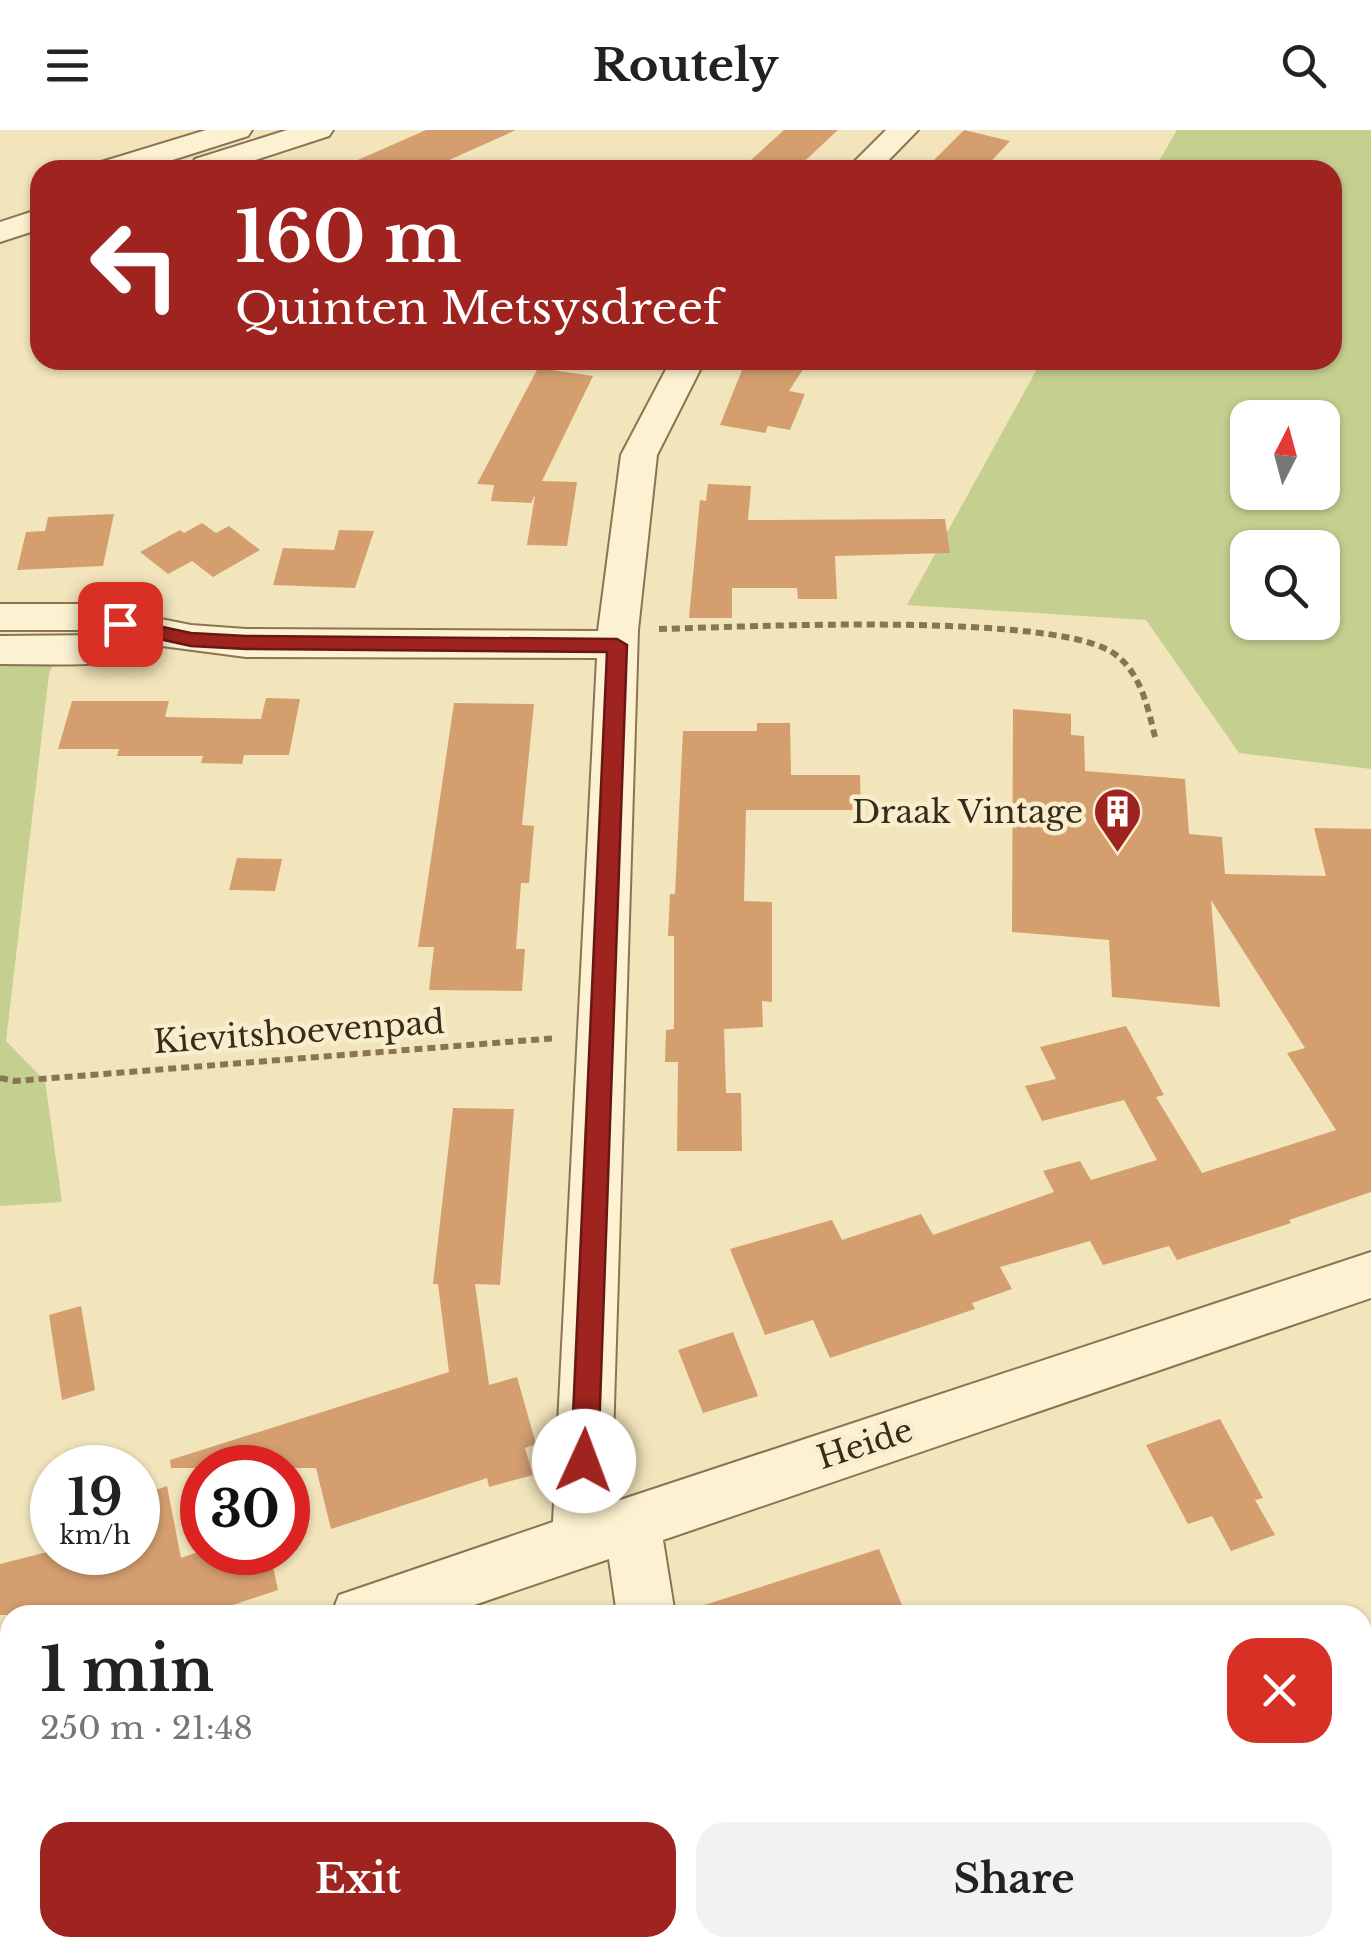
<!DOCTYPE html>
<html lang="en">
<head>
<meta charset="utf-8">
<style>
	body { margin:0; font-family:"Libre Baskerville",serif; background:#f2f2f2; color:#222; height:100vh; display:flex; flex-direction:column; font-size:38px; white-space:nowrap }
	* { box-sizing:border-box; margin:0 }
	p { font-size:32px; color:#767676 }
	.icon { flex:none; width:55px; height:55px; fill:none; stroke:currentColor; stroke-width:2; stroke-linecap:round; stroke-linejoin:round }
	.map { position:relative; flex:1; overflow:hidden }
	.details { position:absolute; left:0px; top:1475px; width:1372px; height:352px; display:flex; flex-direction:column; background:#fff; border-radius:30px 30px 0 0; box-shadow:0 2px 8px #0004 }
	.details>* { flex:none }
	.guide { position:absolute; left:30px; top:30px; width:1312px; height:210px; border-radius:30px; box-shadow:0 2px 8px #0004; background:#9f241f; color:#fff; overflow:hidden }
	.needle { width:65px; rotate:6deg }
	.controls { position:absolute; left:1230px; top:270px; display:grid; gap:20px }
	.controls a { display:grid; place-items:center; width:110px; height:110px; border-radius:20px; background:#fff; box-shadow:0 2px 8px #0004; font-size:50px }
	.speed { position:absolute; left:30px; top:1315px; display:flex; gap:20px; font-size:50px; font-weight:700; text-align:center }
	.speed>* { display:grid; place-content:center; width:130px; height:130px; border-radius:50%; background:#fff; box-shadow:0 2px 8px #0004; line-height:1 }
	.speed small { font-size:25px; font-weight:400 }
	.speed .limit { border:15px solid #d22; background:#fff; color:#111 }
	.pin { position:absolute; display:grid; place-items:center; width:85px; height:85px; color:#fff; margin:-42px; border-radius:20px; box-shadow:0 5px 15px #0006 }
	.me { position:absolute; width:110px; margin:-55px; rotate:2deg; stroke-linejoin:round; filter:drop-shadow(0 0 8px #0008) }
	.turn { display:flex; align-items:center; gap:35px; height:210px; padding:0 40px; font-size:45px }
	.turn .icon { width:130px; height:130px; stroke-width:2.5 }
	.turn b { display:block; font-size:70px; line-height:85px }
	.round { display:grid; place-items:center; flex:none; width:105px; height:105px; border-radius:30px; background:#f2f2f2 }
	.headline { display:flex; align-items:center; justify-content:space-between; height:170px; padding:0 40px }
	h1 { font-size:60px; font-weight:700; line-height:75px }
	.cta { display:flex; gap:20px; margin-top:auto; padding:20px 40px }
	.cta a { flex:1; height:115px; border-radius:30px; background:#9f241f; color:#fff; font-size:40px; font-weight:700; line-height:115px; text-align:center }
	.cta a+a { background:#f2f2f2; color:#222 }
	header { display:flex; justify-content:space-between; align-items:center; height:130px; padding:0 40px; background:#fff; font-size:45px; font-weight:700 }
	.map>svg:first-child { display:block }
</style>
</head>
<body>
<header><svg class="icon" aria-label="menu" viewBox="0 0 24 24"><path d="M4 6h16M4 12h16M4 18h16"/></svg>Routely<svg class="icon" aria-label="search" viewBox="0 0 24 24"><circle cx="10" cy="10" r="6"/><path d="M15 15l6 6"/></svg></header>
<div class="map">
<svg width="1371" height="1826" viewBox="0 0 1371 1826">
	<rect width="100%" height="100%" fill="#f2e5bc"/>
	<g fill="#c5d090" fill-rule="evenodd">
		<path d="M1177,0h194v639l-132,-16 -93,-133 -239,-15 135,-245h290v-190h-178zM1248,288h74v74h-74zM1248,418h74v74h-74z"/>
		<polygon points="0,527 56,527 49,544 6,911 45,951 62,1072 0,1076"/>
	</g>
	<g fill="#d49e6f">
		<polygon points="426,0 516,0 427,40 335,40"/>
		<polygon points="784,0 838,0 795,40 740,40"/>
		<polygon points="964,0 1010,11 983,40 924,40"/>
		<polygon points="746,230 809,230 789,261 805,264 790,300 768,296 765,303 720,295"/>
		<polygon points="538,238 593,246 542,351 577,352 567,416 527,415 535,365 531,373 491,371 494,355 477,354"/>
		<polygon points="708,354 751,356 748,390 945,389 950,423 835,426 837,469 798,469 797,458 732,458 732,488 689,488 700,370 706,371"/>
		<polygon points="114,384 103,436 17,440 26,402 45,401 48,387"/>
		<polygon points="202,393 216,403 229,396 260,420 213,447 192,431 168,444 140,422 180,400 184,403"/>
		<polygon points="339,400 374,401 355,458 273,455 283,418 334,420"/>
		<polygon points="266,568 300,569 289,625 244,625 242,634 201,633 203,626 117,626 119,619 58,619 72,571 169,571 165,587 261,589"/>
		<polygon points="454,573 534,574 522,695 534,696 529,753 521,753 516,819 525,819 522,861 429,860 434,817 418,817"/>
		<polygon points="1013,579 1071,584 1071,605 1084,606 1085,641 1185,649 1189,704 1222,707 1225,744 1326,746 1314,698 1371,699 1371,1062 1289,1090 1291,1093 1177,1130 1169,1116 1103,1135 1090,1111 1000,1137 1012,1159 972,1173 975,1179 830,1228 813,1190 765,1205 730,1119 832,1090 842,1110 921,1084 933,1105 1054,1062 1043,1041 1080,1031 1091,1050 1157,1030 1124,970 1042,991 1025,956 1056,949 1040,917 1126,896 1164,965 1156,967 1202,1043 1336,1000 1287,923 1305,918 1211,770 1220,877 1112,867 1109,810 1012,802"/>
		<polygon points="757,593 790,593 791,645 860,645 861,680 746,680 744,771 772,772 772,872 762,871 763,897 724,899 726,963 741,963 742,1021 677,1021 678,932 665,932 666,900 674,899 674,806 668,806 670,764 675,764 683,601 757,601"/>
		<polygon points="237,728 282,729 275,761 229,760"/>
		<polygon points="453,978 514,979 500,1155 475,1154 489,1255 517,1247 536,1314 525,1318 533,1345 489,1357 487,1348 331,1399 316,1338 171,1338 170,1330 449,1242 438,1154 433,1154"/>
		<polygon points="81,1176 95,1260 62,1270 49,1185"/>
		<polygon points="733,1202 758,1266 703,1283 678,1220"/>
		<polygon points="1220,1289 1263,1368 1255,1370 1275,1405 1231,1421 1212,1386 1188,1394 1146,1315"/>
		<polygon points="167,1356 181,1428 198,1422 270,1422 278,1460 202,1485 0,1485 0,1434 47,1422 138,1422 138,1366"/>
		<polygon points="879,1419 906,1485 696,1485 695,1478"/>
	</g>
	<g fill="none" stroke-linecap="round" stroke-linejoin="round">
		<defs>
			<g id="minor">
				<polygon points="206,0 252,0 248,6 141,40 94,40 98,33"/>
				<polygon points="287,0 333,0 329,6 225,40 193,40 191,36 195,29"/>
				<polygon points="886,0 918,0 879,40 846,40"/>
				<polygon points="40,79 40,99 0,112 0,92"/>
				<path d="M671,230h34l-48,95 -19,175 -27,873 760,-251v46l-708,242 12,75h-58l-8,-56 -164,56h-114l8,-20 214,-73 44,-864 -351,-1 -84,-11 -5,8c-51,14 -105,10 -157,10v-28l105,-1 -20,-5h-85v-26h85l106,21 55,4 352,2 23,-176z"/>
				<polygon points="1371,1504 1371,1569 1362,1572 1362,1508"/>
				<polygon points="10,1573 10,1633 0,1636 0,1576"/>
				<polygon points="662,1818 726,1818 727,1826 663,1826"/>
			</g>
		</defs>
		<use href="#minor" stroke="#8b7454" stroke-width="4"/>
		<g stroke="#8b7454" stroke-width="6" stroke-dasharray="8 5" stroke-linecap="butt">
			<path d="M659,499c84,-2 402,-18 457,26 25,19 32,53 39,82"/>
			<polyline points="0,948 15,951 557,908"/>
		</g>
		<use href="#minor" fill="#fcf1d0" fill-rule="evenodd"/>
	</g>
	<polygon fill="#9f241f" stroke="#671714" stroke-width="2.5" points="120,488 191,503 246,506 617,509 627,515 598,1331 594,1340 584,1344 575,1340 571,1331 607,522 246,519 191,516 113,499 111,494"/>
	<defs>
		<symbol id="building-pin" viewBox="-11 -11 22 30"><path d="M0 17L-7.5 6A9.5 9.5 0 1 1 7.5 6Z" fill="#9f241f" stroke="#f8eecd"/><path d="M-4-6H4V6H1V3H-1V6H-4ZM-2.5-4.3h1.7v1.8h-1.7ZM.8-4.3h1.7v1.8H.8ZM-2.5-1h1.7V.8h-1.7ZM.8-1h1.7V.8H.8Z" fill="#fff"/></symbol>
	</defs>
	<g fill-rule="evenodd">
		<use href="#building-pin" x="1090" y="654" width="55" height="75"/>
	</g>
	<g text-anchor="middle" stroke-width="9" stroke-linejoin="round" paint-order="stroke">
		<g font-size="32" fill="#392b1a" stroke="#f8eecd" text-anchor="end">
			<text x="1083" y="693">Draak Vintage</text>
		</g>
		<g font-size="32" fill="#392b1a" stroke="#f8eecd">
			<text transform="translate(299 902) rotate(-4)" y="11">Kievitshoevenpad</text>
			<text transform="translate(865 1314) rotate(-18)" y="11">Heide</text>
		</g>
	</g>
</svg>
<div class="controls">
<a><svg class="needle" viewBox="-14 -14 28 28"><path d="M0-13l5 13h-10z" fill="#e53935"/><path d="M0 13l5-13h-10z" fill="#767676"/></svg></a>
<a><svg class="icon" aria-label="search" viewBox="0 0 24 24"><circle cx="10" cy="10" r="6"/><path d="M15 15l6 6"/></svg></a>
</div>
<div class="speed"><div>19<small>km/h</small></div><div class="limit">30</div></div>
<div class="pin" style="left:120px;top:494px;background:#d93025"><svg class="icon" aria-label="arrive" viewBox="0 0 24 24"><path d="M6 21V4h12l-3 4 3 4H6"/></svg></div>
<svg class="me" style="left:584px;top:1331px" viewBox="-20 -20 40 40"><circle r="19" fill="#fff"/><path d="M0-13L10 11 0 6-10 11z" fill="#9f241f"/></svg>
<div class="guide">
<div class="turn"><svg class="icon" aria-label="left" viewBox="0 0 24 24"><path d="M17 20v-9H6M10 6l-5 5 5 5"/></svg><div><b>160 m</b>Quinten Metsysdreef</div></div>
</div>
<section class="details">
<div class="headline"><div><h1>1 min</h1><p>250 m · 21:48</p></div><a class="round" style="background:#d93025;color:#fff"><svg class="icon" aria-label="close" viewBox="0 0 24 24"><path d="M6 6l12 12M18 6L6 18"/></svg></a></div>
<div class="cta"><a>Exit</a><a>Share</a></div>
</section>
</div>
</body>
</html>
